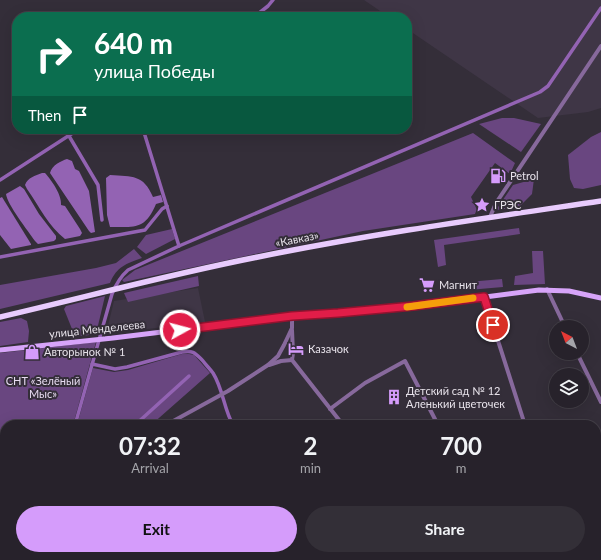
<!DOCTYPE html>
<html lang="en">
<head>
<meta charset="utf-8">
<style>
	body { margin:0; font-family:Lato,sans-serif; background:#332f37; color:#f1f3f6; height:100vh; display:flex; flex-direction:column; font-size:15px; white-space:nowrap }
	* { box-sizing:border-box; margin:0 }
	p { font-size:13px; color:#a4a4a9 }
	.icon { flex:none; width:22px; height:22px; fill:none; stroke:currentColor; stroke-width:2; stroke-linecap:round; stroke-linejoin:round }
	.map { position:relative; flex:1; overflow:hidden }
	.panel { position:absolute; left:0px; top:420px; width:601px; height:140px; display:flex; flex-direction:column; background:#27222b; border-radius:16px 16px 0 0; box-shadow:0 4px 16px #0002,0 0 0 1px #433f47 }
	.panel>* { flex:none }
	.top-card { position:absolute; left:12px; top:12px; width:400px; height:122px; border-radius:16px; box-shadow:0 4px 16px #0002,0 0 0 1px #433f47; background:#0b6e4f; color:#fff; overflow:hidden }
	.needle { width:26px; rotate:318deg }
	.buttons { position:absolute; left:549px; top:320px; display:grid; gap:8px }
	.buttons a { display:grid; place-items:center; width:40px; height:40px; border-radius:50%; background:#27222b; box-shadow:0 4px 16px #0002,0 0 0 1px #433f47; font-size:20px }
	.pin { position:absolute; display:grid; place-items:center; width:34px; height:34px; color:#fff; margin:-17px; border:2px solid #fff; border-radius:50%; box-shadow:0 1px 4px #0007 }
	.me { position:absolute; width:44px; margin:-22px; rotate:83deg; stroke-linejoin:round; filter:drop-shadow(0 0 3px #0008) }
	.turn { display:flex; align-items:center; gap:14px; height:84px; padding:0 16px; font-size:18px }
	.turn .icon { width:52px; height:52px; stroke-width:2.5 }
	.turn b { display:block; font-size:28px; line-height:34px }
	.then { display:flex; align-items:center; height:38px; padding:0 16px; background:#0003; gap:8px; font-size:15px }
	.eta { display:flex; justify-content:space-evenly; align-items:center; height:68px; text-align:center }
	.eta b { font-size:24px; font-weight:700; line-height:28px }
	.button { display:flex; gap:8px; margin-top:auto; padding:8px 16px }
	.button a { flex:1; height:46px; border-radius:24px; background:#d59cfb; color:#111; font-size:16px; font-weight:700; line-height:46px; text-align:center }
	.button a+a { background:#332f37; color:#f1f3f6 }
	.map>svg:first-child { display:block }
</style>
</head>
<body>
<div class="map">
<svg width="601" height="560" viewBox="0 0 601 560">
	<rect width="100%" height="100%" fill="#342e39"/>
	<g fill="#3f3646">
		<polygon points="364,0 601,0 601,108 588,112 538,118 407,29 407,17 389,17"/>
		<polygon points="198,288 205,322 106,334 114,301"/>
	</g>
	<g fill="#694680">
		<polygon points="502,118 514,118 541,124 521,152 479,124"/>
		<polygon points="601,132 601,185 583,189 574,188 570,179 568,155 591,137"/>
		<polygon points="473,133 515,163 510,174 495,163 471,197 477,210 475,214 363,231 124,282 122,280 135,270"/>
		<polygon points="534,179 532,194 519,207 496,210 513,185"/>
		<polygon points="519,228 520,234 444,245 446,265 438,267 434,240"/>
		<polygon points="172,229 175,239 146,254 137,247 146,235"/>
		<path d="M134,249l8,9c-16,6 -25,8 -32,25l-110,26v-24l96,-17 20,-5z"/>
		<polygon points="532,251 543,251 545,284 514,285 515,276 533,273"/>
		<polygon points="198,276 199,286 128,302 124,293"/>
		<polygon points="502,279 503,287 468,290 468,282"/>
		<polygon points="105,296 96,334 82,336 74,334 64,309 66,306"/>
		<polygon points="21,318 27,321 29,331 28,342 0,346 0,322"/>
		<polygon points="96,342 73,425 5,425 5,555 36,555 35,560 0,560 0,353"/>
		<polygon points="182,354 189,354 194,355 210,373 151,425 77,425 93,368 114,372 128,370"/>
		<polygon points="41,555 165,555 169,560 40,560"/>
	</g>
	<g fill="#9363b3">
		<path d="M67,159l5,2 3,8 4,2 10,20 6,41 -4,1 -2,-2 -39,-58c2,-8 11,-12 17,-14z"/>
		<path d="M42,173h3c7,8 17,22 16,32l4,1 15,23 2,4 -2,3 -15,3c-16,-12 -26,-33 -38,-50l-2,-4c3,-8 10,-9 17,-12z"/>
		<path d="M110,175c23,2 33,-1 43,22l8,-2 2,7 -7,2c-11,26 -21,23 -46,23l-3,-12 -1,-37z"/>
		<path d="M20,186l4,3 15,25 17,22v3l-2,2 -16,3 -3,-3c-7,-10 -28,-37 -29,-47z"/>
		<polygon points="2,197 31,244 31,245 11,249 0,235 0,198"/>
	</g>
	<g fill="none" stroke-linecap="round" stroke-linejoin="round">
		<g stroke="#9363b3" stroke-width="3.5">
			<polyline points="254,17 268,6 273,0"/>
			<polyline points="143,129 179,246"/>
			<polyline points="69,136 98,185 102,220"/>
			<polyline points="0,180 79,129"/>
			<polyline points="0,257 145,230 162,209 167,206"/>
			<path d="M92,364l23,5 12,-2 55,-15c12,-2 13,1 21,9 3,4 7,8 10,12 10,16 11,36 20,52"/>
			<path d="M75,425l37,-131c4,-10 8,-17 16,-24l51,-24 361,-154 8,-6 53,-78"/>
			<polyline points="135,425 189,376"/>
			<polyline points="439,555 445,560"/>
			<polyline points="37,560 39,555"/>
			<polyline points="50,560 52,555"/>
		</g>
		<g stroke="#87699c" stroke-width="4">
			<polyline points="490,217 496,203 601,46"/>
			<polyline points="547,289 565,327"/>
			<polyline points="484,297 525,425"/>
			<polyline points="292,330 293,353 292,360 343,425"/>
			<polyline points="577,353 601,402"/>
			<polyline points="269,365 281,361 292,360"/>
			<polyline points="330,409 365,383 405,361 438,425"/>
			<polyline points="166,425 228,391 268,365 278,356 284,345 292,328 292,316"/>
			<polyline points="596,509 601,509"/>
			<polyline points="596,552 601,549"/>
			<polyline points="168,555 171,560"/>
			<polyline points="470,555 477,560"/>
			<polyline points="578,560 589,555"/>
		</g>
		<polyline stroke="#d7a4f9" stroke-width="5" points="0,350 113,338 292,316 338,313 416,306 539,290 569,291 601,298"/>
		<path stroke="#e8cbfd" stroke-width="5.5" d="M0,317c86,-20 171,-43 258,-60 113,-23 228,-39 343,-56"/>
	</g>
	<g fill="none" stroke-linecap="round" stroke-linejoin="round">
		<defs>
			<polyline id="route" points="180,330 292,316 338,313 413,306 484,297 493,325"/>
		</defs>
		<use href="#route" stroke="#92132f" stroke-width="10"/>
		<use href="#route" stroke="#e11d48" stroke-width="7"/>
		<polyline stroke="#f59e0b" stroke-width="7" points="407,307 473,298"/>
	</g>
	<defs>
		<symbol id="fuel-bare" viewBox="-9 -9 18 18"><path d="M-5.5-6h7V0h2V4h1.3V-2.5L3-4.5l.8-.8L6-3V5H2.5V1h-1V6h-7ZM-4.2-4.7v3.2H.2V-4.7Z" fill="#d59cfb" stroke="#342e39" stroke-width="2.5" paint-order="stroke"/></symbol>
		<symbol id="sight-bare" viewBox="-9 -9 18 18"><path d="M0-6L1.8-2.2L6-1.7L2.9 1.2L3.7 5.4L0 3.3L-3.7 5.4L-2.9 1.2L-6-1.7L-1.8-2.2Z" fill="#d59cfb" stroke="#342e39" stroke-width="2.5" paint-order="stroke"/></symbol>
		<symbol id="supermarket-bare" viewBox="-9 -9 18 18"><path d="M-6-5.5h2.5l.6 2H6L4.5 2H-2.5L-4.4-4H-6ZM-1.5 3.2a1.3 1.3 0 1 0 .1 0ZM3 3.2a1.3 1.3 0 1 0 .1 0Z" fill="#d59cfb" stroke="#342e39" stroke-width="2.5" paint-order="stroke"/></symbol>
		<symbol id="hotel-bare" viewBox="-9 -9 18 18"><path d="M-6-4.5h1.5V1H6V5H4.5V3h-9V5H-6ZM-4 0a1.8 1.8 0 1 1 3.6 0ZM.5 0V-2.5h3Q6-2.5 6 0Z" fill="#d59cfb" stroke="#342e39" stroke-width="2.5" paint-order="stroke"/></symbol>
		<symbol id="shop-bare" viewBox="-9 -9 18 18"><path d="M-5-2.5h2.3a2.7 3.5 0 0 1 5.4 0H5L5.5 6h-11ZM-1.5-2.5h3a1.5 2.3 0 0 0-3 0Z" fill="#d59cfb" stroke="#342e39" stroke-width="2.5" paint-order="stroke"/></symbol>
		<symbol id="building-bare" viewBox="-9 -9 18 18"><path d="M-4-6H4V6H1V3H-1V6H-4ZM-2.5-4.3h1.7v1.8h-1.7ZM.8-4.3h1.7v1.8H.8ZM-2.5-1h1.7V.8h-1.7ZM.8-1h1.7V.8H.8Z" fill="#d59cfb" stroke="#342e39" stroke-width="2.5" paint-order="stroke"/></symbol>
	</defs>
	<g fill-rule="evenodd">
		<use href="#fuel-bare" x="487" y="165" width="22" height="22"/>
		<use href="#sight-bare" x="471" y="194" width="22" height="22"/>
		<use href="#supermarket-bare" x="416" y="274" width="22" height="22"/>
		<use href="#hotel-bare" x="285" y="338" width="22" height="22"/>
		<use href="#shop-bare" x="21" y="341" width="22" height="22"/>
		<use href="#building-bare" x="383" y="386" width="22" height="22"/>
	</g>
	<g text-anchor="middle" stroke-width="4" stroke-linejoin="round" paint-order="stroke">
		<g font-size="11" fill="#e7e2ea" stroke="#342e39" text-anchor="start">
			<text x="510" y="180">Petrol</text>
			<text x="494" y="209">ГРЭС</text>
			<text x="439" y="289">Магнит</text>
			<text x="308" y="353">Казачок</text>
			<text x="44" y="356">Авторынок № 1</text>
			<text x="406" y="395">Детский сад № 12<tspan x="406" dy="13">Аленький цветочек</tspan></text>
		</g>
		<g font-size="11" fill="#e7e2ea" stroke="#342e39">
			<text transform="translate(297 239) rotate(-11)" y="4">«Кавказ»</text>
			<text transform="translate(97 329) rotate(-6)" y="4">улица Менделеева</text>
		</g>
		<g font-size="11" fill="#e7dbf1" stroke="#342e39">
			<text x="43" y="385">СНТ «Зелёный<tspan x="43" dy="13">Мыс»</tspan></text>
		</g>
	</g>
</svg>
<div class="buttons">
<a><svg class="needle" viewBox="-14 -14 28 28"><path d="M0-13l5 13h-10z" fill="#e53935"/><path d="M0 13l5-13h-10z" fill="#a4a4a9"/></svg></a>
<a><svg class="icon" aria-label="layers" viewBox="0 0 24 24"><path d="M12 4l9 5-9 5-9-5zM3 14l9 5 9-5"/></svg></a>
</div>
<div class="pin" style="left:493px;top:325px;background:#d93025"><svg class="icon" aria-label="arrive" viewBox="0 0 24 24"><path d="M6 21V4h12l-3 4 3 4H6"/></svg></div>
<svg class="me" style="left:180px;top:330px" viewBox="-20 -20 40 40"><circle r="17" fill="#e11d48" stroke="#fff" stroke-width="3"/><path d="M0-11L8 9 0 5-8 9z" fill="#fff"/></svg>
<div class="top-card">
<div class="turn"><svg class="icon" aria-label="right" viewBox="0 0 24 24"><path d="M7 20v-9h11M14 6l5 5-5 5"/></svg><div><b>640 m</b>улица Победы</div></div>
<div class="then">Then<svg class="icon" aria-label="arrive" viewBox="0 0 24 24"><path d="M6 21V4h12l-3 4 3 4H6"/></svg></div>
</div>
<section class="panel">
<div class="eta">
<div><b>07:32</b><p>Arrival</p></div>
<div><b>2</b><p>min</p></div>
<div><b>700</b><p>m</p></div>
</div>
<div class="button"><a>Exit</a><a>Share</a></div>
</section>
</div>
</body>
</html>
